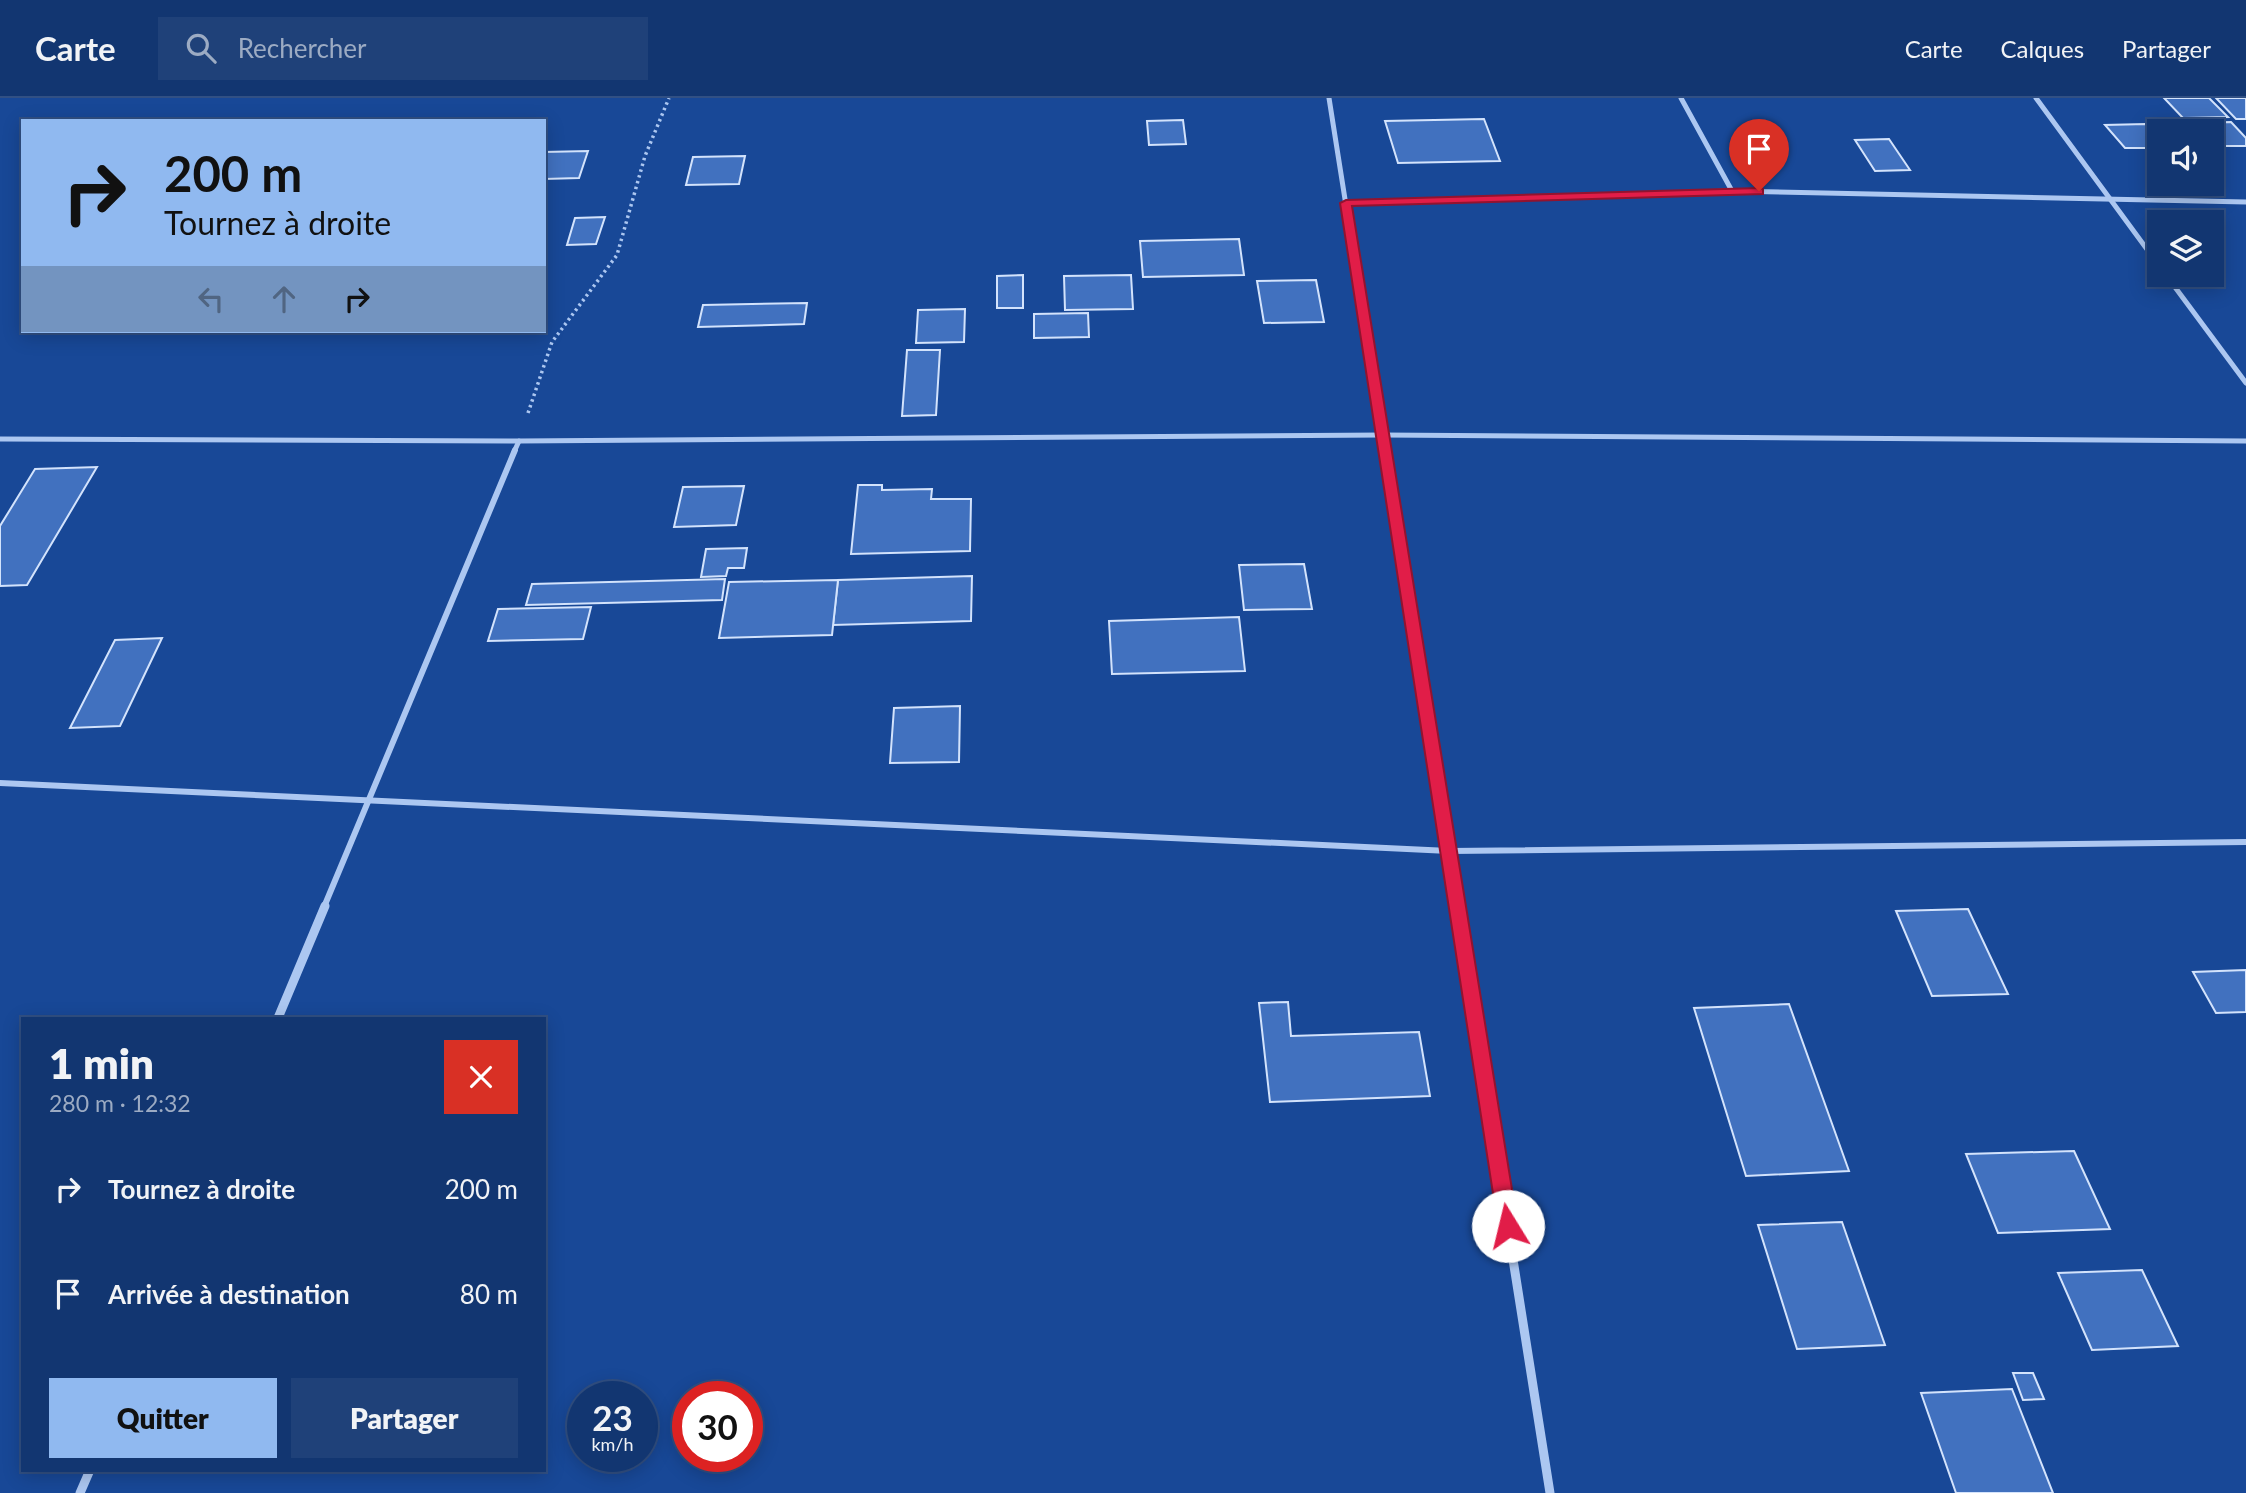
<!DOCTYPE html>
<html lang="fr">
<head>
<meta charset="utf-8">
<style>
	body { margin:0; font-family:Lato,sans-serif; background:#1f4179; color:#f1f3f6; height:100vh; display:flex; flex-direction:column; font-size:26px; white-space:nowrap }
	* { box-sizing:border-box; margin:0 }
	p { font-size:23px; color:#9cabc3 }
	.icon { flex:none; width:38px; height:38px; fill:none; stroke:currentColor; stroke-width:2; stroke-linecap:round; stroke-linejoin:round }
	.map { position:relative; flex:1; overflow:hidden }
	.drawer { position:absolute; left:21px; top:919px; width:525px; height:455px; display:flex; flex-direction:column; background:#123671; border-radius:0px; box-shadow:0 4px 18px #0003,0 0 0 2px #315084 }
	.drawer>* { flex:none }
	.guide { position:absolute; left:21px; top:21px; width:525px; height:214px; border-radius:0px; box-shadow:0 4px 18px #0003,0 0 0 2px #315084; background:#90b9f0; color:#111; overflow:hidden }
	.buttons { position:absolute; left:2147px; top:21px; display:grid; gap:14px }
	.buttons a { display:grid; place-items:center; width:77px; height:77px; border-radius:0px; background:#123671; box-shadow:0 4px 18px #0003,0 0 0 2px #315084; font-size:35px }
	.speed { position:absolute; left:567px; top:1283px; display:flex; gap:14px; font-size:35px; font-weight:700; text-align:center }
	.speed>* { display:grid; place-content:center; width:91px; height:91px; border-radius:50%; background:#123671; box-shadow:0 4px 18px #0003,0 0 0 2px #315084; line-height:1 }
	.speed small { font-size:18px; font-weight:400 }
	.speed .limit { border:10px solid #d22; background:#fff; color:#111 }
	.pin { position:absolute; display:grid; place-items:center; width:60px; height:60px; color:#fff; margin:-72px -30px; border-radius:50% 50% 50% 0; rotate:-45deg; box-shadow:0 0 7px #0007 }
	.pin .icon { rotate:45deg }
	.me { position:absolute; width:77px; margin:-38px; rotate:351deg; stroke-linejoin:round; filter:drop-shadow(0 0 5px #0008) }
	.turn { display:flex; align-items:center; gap:24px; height:147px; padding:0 28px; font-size:32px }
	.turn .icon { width:91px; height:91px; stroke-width:2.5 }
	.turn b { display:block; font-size:49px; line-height:60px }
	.lanes { display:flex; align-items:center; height:66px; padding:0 28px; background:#0003; justify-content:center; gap:35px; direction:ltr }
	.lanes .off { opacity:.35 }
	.round { display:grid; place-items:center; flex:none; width:74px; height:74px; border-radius:0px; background:#1f4179 }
	.head { display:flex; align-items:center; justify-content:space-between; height:119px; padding:0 28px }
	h1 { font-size:42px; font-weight:800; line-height:52px }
	.cta { display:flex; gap:14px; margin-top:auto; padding:14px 28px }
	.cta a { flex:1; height:80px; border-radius:0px; background:#90b9f0; color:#111; font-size:28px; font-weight:800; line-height:80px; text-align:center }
	.cta a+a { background:#1f4179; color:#f1f3f6 }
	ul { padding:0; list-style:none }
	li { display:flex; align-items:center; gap:21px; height:105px; padding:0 28px }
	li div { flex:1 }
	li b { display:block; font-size:26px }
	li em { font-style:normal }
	header { display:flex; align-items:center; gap:42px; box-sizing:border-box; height:98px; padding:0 35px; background:#123671; border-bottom:2px solid #315084 }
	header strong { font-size:33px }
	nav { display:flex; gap:38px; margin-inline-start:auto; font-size:24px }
	.search { width:490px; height:63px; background:#1f4179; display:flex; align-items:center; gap:18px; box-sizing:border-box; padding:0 24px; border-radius:0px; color:#9cabc3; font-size:26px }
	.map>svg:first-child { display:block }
</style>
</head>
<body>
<header>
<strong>Carte</strong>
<div class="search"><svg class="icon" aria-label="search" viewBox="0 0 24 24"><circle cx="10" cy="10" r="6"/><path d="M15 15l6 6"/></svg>Rechercher</div>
<nav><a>Carte</a><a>Calques</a><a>Partager</a></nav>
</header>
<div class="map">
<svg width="2246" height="1395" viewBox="0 0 2246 1395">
	<rect width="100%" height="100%" fill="#184897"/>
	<g fill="#4171bf" stroke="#d3e3fc" stroke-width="2">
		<polygon points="2164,0 2209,0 2228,19 2183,20"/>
		<polygon points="2216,0 2246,0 2246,21 2236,21"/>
		<polygon points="1484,21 1500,63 1398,65 1385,23"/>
		<polygon points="1183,22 1186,46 1149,47 1147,23"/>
		<polygon points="2231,24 2246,40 2246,48 2212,48 2212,33 2160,33 2160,41 2146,26"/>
		<polygon points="2146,26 2160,41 2160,50 2125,50 2105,27"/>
		<polygon points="1889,41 1910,72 1875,73 1855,42"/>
		<polygon points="588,53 579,80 544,81 544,54"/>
		<polygon points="745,58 739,86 686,87 693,59"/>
		<polygon points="605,119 596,146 567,147 575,120"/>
		<polygon points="1239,141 1244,177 1143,179 1140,143"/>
		<polygon points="1023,177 1023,210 997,210 997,178"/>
		<polygon points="1131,177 1133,211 1065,212 1064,178"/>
		<polygon points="1316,182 1324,224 1264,225 1257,183"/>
		<polygon points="807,205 804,226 698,229 703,207"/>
		<polygon points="965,211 964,244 916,245 918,212"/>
		<polygon points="1088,215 1089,239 1034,240 1034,216"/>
		<polygon points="907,252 940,252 936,317 902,318"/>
		<polygon points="97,369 27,487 0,488 0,428 35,371"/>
		<polygon points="858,387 882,387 882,392 932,391 931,401 971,401 970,453 851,456"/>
		<polygon points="744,388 736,427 674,429 683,389"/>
		<polygon points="747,450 744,470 728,470 726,478 701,479 706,451"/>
		<polygon points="1304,466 1312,511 1244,512 1239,467"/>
		<polygon points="972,478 971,523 833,527 838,482"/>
		<polygon points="725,481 722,502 526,507 532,486"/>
		<polygon points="838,482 832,537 719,540 729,484"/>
		<polygon points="591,509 583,541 488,543 498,511"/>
		<polygon points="1239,519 1245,573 1112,576 1109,523"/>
		<polygon points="162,540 120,628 70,630 115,542"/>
		<polygon points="960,608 959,664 890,665 894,610"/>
		<polygon points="1968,811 2008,896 1932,898 1896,813"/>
		<polygon points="2246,872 2246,914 2216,915 2193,874"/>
		<polygon points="1288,904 1291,938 1419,934 1430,998 1270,1004 1259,905"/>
		<polygon points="1789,906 1849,1073 1746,1078 1694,910"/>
		<polygon points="2074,1053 2110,1131 1998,1135 1966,1056"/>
		<polygon points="1842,1124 1885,1247 1797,1251 1758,1127"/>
		<polygon points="2142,1172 2178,1248 2092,1252 2058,1175"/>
		<polygon points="2013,1275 2033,1275 2044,1301 2023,1302"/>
		<polygon points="2012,1291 2053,1395 1956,1395 1921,1295"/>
	</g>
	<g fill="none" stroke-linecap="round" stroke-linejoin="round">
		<polyline stroke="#acc7f1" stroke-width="3.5" stroke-dasharray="2.5 3.5" stroke-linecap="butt" points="528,315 552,244 617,157 645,58 669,0"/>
		<g stroke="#acc7f1" stroke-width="5">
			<polyline points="1329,0 1385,354"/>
			<polyline points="1681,0 1732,93"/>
			<polyline points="2036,0 2160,169"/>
			<polyline points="1346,105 1732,93 2246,104"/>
			<polyline points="2166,177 2246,285"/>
			<polyline points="0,341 519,343 1383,337 2246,343"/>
			<polyline points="514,354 519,343"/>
		</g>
		<g stroke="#acc7f1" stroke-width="6">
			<polyline points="1385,352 1457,809"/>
			<polyline points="0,685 1449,753 2246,744"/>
			<polyline points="324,809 515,352"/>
		</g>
		<g stroke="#acc7f1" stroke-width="9">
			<polyline points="1457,808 1550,1395"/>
			<polyline points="278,920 325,808"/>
			<polyline points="80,1395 90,1372"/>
		</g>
	</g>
	<polygon fill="#e11d48" stroke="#92132f" stroke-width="2" points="1759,90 1763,91 1763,96 1352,108 1518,1128 1515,1134 1508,1137 1501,1134 1498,1128 1340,105 1346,102"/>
</svg>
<div class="buttons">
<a><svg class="icon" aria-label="sound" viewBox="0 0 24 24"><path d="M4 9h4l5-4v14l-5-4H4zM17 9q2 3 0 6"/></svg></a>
<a><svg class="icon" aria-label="layers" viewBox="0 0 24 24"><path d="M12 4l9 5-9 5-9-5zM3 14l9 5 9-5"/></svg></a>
</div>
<div class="speed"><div>23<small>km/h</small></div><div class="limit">30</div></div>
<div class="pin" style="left:1759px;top:93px;background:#d93025"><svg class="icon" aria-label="arrive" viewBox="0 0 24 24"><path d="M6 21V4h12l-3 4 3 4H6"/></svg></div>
<svg class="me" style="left:1508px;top:1128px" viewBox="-20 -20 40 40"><circle r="19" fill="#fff"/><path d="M0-13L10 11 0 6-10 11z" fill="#e11d48"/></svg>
<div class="guide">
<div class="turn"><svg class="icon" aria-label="right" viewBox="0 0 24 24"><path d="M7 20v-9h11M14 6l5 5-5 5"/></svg><div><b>200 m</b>Tournez à droite</div></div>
<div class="lanes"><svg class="icon off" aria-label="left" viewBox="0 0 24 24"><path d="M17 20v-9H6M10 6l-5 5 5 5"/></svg><svg class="icon off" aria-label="ahead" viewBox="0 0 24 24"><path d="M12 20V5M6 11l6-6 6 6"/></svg><svg class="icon" aria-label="right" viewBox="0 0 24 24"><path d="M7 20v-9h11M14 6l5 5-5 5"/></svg></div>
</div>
<section class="drawer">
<div class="head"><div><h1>1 min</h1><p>280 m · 12:32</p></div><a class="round" style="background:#d93025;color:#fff"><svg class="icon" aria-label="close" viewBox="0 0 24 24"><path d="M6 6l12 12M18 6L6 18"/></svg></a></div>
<ul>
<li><svg class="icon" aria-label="right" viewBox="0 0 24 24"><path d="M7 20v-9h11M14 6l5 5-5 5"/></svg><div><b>Tournez à droite</b></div><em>200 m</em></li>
<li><svg class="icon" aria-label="arrive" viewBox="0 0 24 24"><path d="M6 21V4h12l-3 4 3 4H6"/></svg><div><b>Arrivée à destination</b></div><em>80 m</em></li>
</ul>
<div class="cta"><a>Quitter</a><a>Partager</a></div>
</section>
</div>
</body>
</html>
